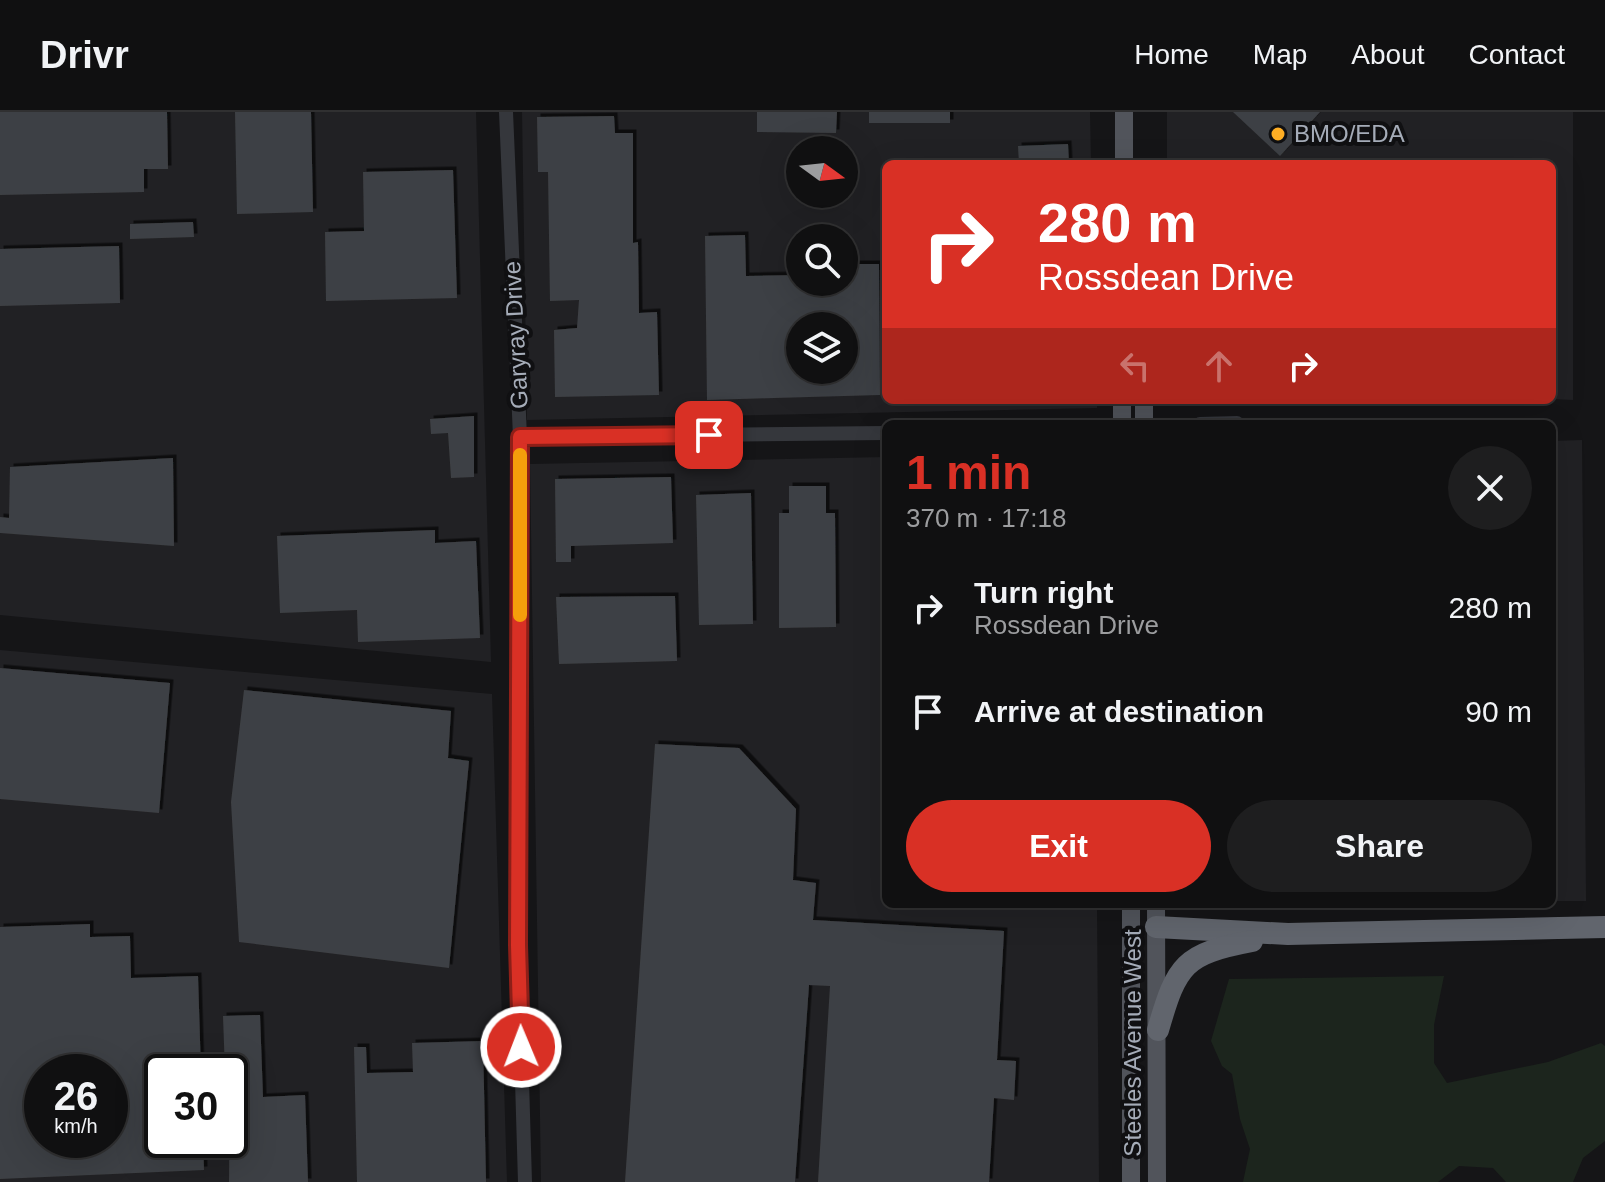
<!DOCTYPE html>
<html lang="en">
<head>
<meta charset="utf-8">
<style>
	body { margin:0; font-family:Arial,sans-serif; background:#1e1e1f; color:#f1f3f6; height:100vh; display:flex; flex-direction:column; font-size:30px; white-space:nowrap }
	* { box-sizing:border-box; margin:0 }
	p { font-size:26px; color:#9c9d9f }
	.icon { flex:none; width:44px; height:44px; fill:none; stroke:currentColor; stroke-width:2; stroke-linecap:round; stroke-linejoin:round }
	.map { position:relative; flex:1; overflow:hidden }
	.side { position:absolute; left:882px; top:308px; width:674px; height:488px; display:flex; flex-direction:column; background:#101011; border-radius:12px; box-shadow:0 8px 32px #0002,0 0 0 2px #303031 }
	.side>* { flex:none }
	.top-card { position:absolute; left:882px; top:48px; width:674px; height:244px; border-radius:12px; box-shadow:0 8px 32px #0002,0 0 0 2px #303031; background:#d93025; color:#fff; overflow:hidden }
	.needle { width:52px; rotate:105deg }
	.buttons { position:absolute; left:786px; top:24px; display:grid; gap:16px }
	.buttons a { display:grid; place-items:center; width:72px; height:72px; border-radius:50%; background:#101011; box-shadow:0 8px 32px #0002,0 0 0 2px #303031; font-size:40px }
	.speed { position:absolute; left:24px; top:942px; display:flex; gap:16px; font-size:40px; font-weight:700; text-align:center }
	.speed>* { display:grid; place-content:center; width:104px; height:104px; border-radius:50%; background:#101011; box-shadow:0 8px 32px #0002,0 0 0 2px #303031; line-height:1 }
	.speed small { font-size:20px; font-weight:400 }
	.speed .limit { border:4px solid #111; border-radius:12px; background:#fff; color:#111 }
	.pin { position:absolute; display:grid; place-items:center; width:68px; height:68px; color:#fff; margin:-34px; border-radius:16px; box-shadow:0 4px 12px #0006 }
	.me { position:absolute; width:88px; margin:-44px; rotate:359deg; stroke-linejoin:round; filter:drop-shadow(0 0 6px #0008) }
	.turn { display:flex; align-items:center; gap:28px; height:168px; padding:0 24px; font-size:36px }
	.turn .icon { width:104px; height:104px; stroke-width:2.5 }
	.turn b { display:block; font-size:56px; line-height:68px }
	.lanes { display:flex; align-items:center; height:76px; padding:0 24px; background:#0003; justify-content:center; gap:40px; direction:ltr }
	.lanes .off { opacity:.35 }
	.round { display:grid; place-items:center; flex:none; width:84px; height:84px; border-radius:42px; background:#1e1e1f }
	.head { display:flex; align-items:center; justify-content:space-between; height:136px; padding:0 24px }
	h1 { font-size:48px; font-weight:600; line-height:60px; color:#d93025 }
	.button { display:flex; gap:16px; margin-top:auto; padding:16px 24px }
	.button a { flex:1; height:92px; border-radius:48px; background:#d93025; color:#fff; font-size:32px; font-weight:600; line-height:92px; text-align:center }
	.button a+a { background:#1e1e1f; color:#f1f3f6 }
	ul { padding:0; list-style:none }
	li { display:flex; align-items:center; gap:24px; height:104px; padding:0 24px }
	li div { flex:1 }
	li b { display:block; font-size:30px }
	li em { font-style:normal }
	header { display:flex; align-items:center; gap:48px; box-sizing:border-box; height:112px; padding:0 40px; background:#101011; border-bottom:2px solid #303031 }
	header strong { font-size:38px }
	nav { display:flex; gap:44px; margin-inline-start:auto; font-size:28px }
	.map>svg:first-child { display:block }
</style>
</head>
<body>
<header>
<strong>Drivr</strong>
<nav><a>Home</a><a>Map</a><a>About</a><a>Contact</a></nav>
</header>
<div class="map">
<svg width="1605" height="1070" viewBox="0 0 1605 1070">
	<defs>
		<filter id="shadow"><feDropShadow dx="3.5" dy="-3.5" stdDeviation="0" flood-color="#0009"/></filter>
	</defs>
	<rect width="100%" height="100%" fill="#151517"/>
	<g fill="#212124" fill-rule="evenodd">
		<polygon points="0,0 476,0 491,550 0,503"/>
		<path d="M522,0h568l1,52h-205v236h211v8l-570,12zM800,38h44v44h-44zM800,126h44v44h-44zM800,214h44v44h-44z"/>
		<polygon points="1167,0 1573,0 1573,288 1552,287 1552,52 1167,52"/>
		<polygon points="1582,328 1586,789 1552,789 1552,329"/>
		<polygon points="886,345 886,792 1097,792 1099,1070 541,1070 530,352"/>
		<path d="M0,538l492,44 15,488h-507zM42,960h68v68h-68zM162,960h68v68h-68z"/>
	</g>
	<polygon fill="#1c251d" points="1444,864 1434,913 1434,951 1447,971 1548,950 1601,931 1605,934 1605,1029 1583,1046 1573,1070 1506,1070 1493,1056 1459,1054 1438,1070 1243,1070 1250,1037 1240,1007 1232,962 1222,954 1211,929 1229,867"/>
	<g fill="#3e4044" fill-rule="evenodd" filter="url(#shadow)">
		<polygon points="0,0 167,0 168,57 144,57 144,80 0,83"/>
		<polygon points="235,0 311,0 313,100 237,102"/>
		<polygon points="757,0 837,0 836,21 757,20"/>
		<rect x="869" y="0" width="81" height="11"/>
		<polygon points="1233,0 1320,0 1280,44"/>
		<polygon points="614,4 615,21 633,21 633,131 638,130 639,201 657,200 659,283 555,285 554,218 577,216 579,188 550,189 548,60 538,60 537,5"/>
		<polygon points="1068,32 1069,52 1019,52 1018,34"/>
		<polygon points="453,58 457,186 326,189 325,120 364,119 363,60"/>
		<polygon points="193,110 194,125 130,127 130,112"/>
		<path d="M745,123l1,41 54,-1v7h44v-18h35l1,131 -173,5 -2,-164zM800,214h44v44h-44z"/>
		<polygon points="119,134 120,191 0,194 0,137"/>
		<polygon points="474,304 474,365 451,366 448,321 431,322 430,307"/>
		<polygon points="173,346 174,434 0,421 0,405 9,406 10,355"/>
		<polygon points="671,365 673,431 571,434 571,450 556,450 555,367"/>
		<polygon points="789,374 826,374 826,401 835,401 836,515 779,516 779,401 789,401"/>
		<polygon points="751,381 753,512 699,513 696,383"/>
		<polygon points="435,418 435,431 476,429 480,526 358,530 357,498 280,501 277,424"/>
		<polygon points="675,484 677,549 559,552 556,485"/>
		<polygon points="0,556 170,571 159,701 0,687"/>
		<polygon points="244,578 451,599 448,646 469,649 449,856 239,830 231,690"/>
		<polygon points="655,632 739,636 796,697 793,768 816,771 813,808 1004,819 997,948 1016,949 1014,988 994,986 989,1070 818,1070 830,874 809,873 795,1070 625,1070"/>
		<path d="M90,812v13l40,-1 1,42 67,-2 3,96h-39v68h41l1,30 -204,9v-252zM42,960h68v68h-68z"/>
		<polygon points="260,903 263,985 305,983 308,1070 229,1070 230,960 225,960 223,904"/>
		<polygon points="483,929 486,1070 357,1070 354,935 366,935 367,961 413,960 412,931"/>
	</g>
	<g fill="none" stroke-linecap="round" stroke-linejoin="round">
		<g stroke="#35373c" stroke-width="14">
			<polyline points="506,0 520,325 518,833 525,1070"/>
			<polyline points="1200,312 1237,311"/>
			<polyline points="520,325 886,321"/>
		</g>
		<g stroke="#51545b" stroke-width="18">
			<polyline points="1124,0 1124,52"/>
			<polyline points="1122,288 1122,312"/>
			<polyline points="1144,288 1144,312"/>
			<polyline points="1156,792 1157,1070"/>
			<polyline points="1131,1070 1131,792"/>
		</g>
		<g stroke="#61656d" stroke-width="22">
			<polyline points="1156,815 1288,822 1605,815"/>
			<path d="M1158,918c19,-66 26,-76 94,-89"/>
		</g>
	</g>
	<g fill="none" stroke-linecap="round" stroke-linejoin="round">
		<defs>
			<polyline id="route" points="521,935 518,833 520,325 709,323"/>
		</defs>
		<use href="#route" stroke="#8d1f18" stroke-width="20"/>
		<use href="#route" stroke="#d93025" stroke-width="14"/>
		<polyline stroke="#f59e0b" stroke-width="14" points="520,343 520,503"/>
	</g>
	<circle fill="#ffae24" stroke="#101012" stroke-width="3" cx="1278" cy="22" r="8"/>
	<g text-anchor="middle" stroke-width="8" stroke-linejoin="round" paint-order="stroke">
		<g font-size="24" fill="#a5acb8" stroke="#101012" text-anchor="start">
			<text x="1294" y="30">BMO/EDA</text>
		</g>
		<g font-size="24" fill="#a5acb8" stroke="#101012">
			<text transform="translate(516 223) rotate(-93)" y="8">Garyray Drive</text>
			<text transform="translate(1133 931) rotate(-90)" y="8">Steeles Avenue West</text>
		</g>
	</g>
</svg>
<div class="buttons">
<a><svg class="needle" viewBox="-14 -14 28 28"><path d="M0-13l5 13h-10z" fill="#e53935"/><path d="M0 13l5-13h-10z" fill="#9c9d9f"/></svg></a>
<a><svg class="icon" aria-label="search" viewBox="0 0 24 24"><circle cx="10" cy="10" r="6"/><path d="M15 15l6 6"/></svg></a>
<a><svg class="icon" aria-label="layers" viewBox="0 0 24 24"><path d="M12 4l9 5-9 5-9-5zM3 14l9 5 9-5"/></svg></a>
</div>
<div class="speed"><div>26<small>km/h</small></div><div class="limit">30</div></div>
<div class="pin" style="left:709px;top:323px;background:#d93025"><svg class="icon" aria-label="arrive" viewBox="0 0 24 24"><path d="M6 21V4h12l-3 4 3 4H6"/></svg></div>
<svg class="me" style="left:521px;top:935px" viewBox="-20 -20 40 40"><circle r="17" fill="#d93025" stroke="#fff" stroke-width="3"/><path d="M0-11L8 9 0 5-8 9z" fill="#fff"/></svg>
<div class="top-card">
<div class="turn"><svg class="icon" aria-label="right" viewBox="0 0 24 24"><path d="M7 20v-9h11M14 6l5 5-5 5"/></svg><div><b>280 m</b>Rossdean Drive</div></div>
<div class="lanes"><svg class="icon off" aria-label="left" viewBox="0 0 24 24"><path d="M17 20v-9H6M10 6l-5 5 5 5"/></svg><svg class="icon off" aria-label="ahead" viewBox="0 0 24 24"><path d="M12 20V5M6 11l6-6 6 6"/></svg><svg class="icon" aria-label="right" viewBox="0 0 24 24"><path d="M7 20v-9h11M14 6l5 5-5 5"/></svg></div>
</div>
<section class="side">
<div class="head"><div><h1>1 min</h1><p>370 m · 17:18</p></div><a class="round"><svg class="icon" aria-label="close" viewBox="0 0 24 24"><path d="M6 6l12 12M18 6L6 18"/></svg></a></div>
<ul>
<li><svg class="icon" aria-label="right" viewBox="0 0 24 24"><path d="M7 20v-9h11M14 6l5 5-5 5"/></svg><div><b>Turn right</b><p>Rossdean Drive</p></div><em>280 m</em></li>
<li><svg class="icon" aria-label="arrive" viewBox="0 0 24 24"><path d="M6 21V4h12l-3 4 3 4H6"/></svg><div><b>Arrive at destination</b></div><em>90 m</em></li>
</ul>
<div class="button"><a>Exit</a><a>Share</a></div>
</section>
</div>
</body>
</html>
